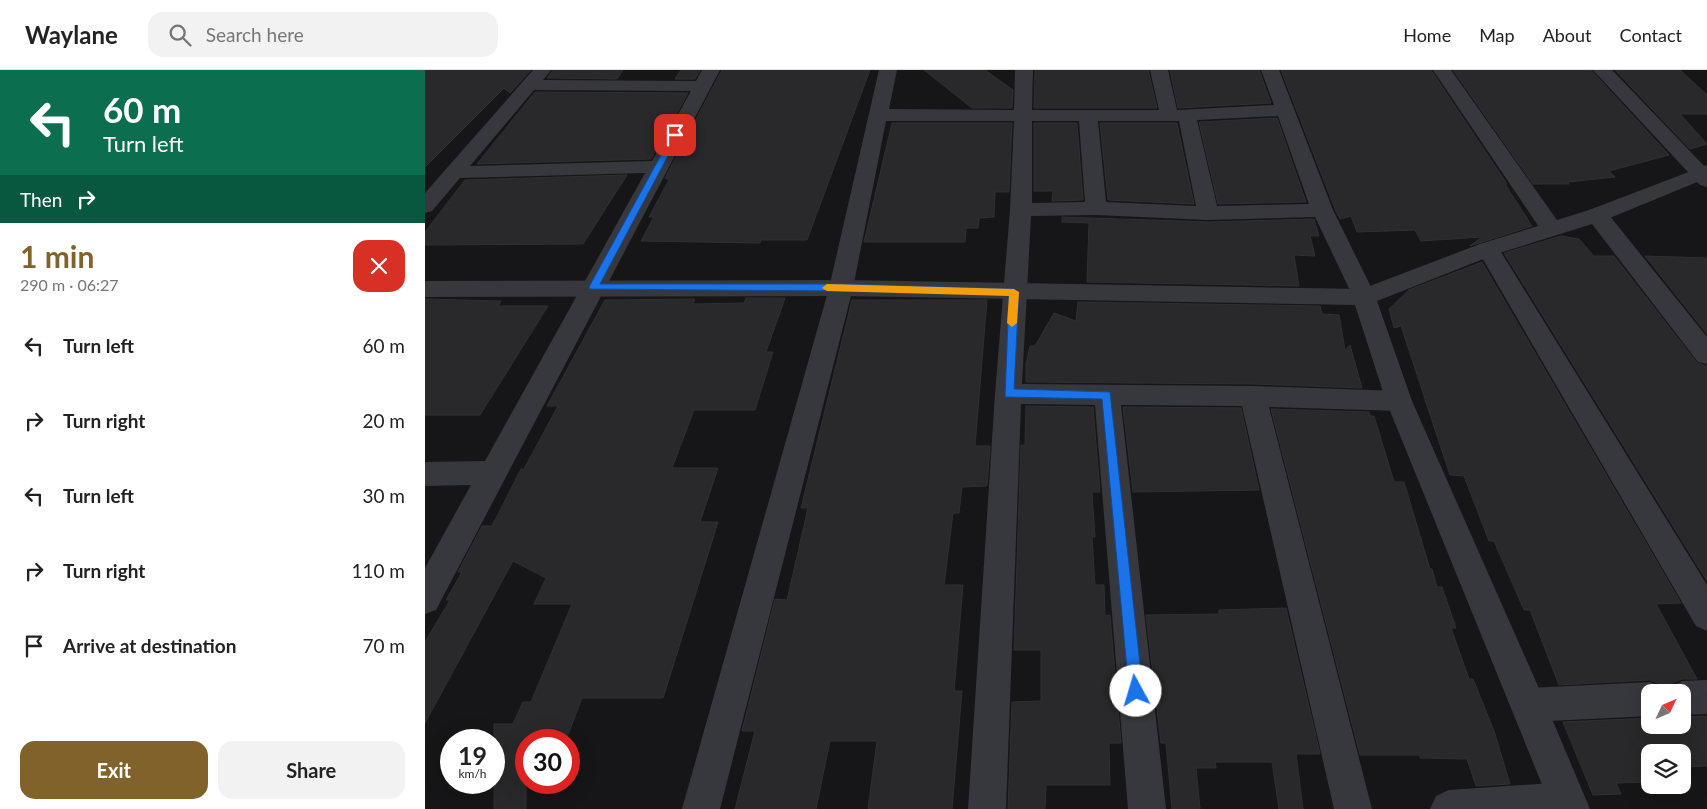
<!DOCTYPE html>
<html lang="en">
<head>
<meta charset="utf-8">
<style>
	body { margin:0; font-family:Lato,sans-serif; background:#f2f2f2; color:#222; height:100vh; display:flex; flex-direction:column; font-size:19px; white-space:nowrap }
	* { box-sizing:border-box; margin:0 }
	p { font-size:16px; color:#767676 }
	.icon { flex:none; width:28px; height:28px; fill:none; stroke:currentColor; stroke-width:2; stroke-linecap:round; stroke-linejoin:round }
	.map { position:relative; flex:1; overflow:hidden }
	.panel { display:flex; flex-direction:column; background:#fff; width:425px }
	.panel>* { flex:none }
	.guide { background:#0b6e4f; color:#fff; overflow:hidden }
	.needle { width:32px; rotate:46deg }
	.fabs { position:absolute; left:1216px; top:614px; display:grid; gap:10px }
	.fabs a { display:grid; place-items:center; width:50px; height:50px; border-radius:10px; background:#fff; box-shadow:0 5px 20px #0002; font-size:25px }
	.speed { position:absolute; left:15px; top:659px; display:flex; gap:10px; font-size:25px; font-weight:700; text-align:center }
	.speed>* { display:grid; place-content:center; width:65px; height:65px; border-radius:50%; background:#fff; box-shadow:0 5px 20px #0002; line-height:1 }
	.speed small { font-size:12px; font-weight:400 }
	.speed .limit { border:8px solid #d22; background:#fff; color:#111 }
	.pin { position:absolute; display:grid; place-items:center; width:42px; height:42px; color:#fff; margin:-21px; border-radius:10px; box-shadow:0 2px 8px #0006 }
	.me { position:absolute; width:55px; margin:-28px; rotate:354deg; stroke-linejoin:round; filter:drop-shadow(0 0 4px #0008) }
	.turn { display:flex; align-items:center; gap:18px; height:105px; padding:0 20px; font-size:22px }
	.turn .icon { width:65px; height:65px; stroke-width:2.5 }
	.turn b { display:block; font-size:35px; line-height:42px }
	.then { display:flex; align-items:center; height:48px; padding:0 20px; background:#0003; gap:10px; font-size:19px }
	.round { display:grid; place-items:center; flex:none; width:52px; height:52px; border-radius:15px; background:#f2f2f2 }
	.overview { display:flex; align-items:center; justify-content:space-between; height:85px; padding:0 20px }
	h1 { font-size:30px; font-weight:700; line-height:38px; color:#80622a }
	.cta { display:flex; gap:10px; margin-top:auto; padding:10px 20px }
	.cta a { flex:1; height:58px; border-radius:15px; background:#80622a; color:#fff; font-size:20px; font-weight:700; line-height:58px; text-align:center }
	.cta a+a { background:#f2f2f2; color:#222 }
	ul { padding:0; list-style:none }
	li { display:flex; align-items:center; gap:15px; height:75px; padding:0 20px }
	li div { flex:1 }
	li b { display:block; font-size:19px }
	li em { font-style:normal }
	header { display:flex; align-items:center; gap:30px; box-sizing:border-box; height:70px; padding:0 25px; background:#fff; border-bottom:1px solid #e0e0e0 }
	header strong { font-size:24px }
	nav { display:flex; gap:28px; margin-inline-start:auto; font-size:18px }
	.search { width:350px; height:45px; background:#f2f2f2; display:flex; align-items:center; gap:12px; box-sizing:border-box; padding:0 18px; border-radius:15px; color:#767676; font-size:19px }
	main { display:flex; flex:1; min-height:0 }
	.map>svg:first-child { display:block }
</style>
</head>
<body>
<header>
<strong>Waylane</strong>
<div class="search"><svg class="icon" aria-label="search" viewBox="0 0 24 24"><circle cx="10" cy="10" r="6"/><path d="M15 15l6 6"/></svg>Search here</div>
<nav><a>Home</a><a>Map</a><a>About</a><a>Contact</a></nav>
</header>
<main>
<section class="panel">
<div class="guide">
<div class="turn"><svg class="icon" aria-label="left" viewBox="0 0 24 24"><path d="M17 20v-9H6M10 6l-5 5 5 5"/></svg><div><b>60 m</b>Turn left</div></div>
<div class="then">Then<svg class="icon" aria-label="right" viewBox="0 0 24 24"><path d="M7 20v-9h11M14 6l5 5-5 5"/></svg></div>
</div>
<div class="overview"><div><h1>1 min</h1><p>290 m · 06:27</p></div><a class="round" style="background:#d93025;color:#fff"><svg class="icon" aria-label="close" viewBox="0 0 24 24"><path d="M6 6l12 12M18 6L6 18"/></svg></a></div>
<ul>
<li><svg class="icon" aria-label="left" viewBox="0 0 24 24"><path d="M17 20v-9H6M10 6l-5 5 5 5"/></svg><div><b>Turn left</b></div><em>60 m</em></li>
<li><svg class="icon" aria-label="right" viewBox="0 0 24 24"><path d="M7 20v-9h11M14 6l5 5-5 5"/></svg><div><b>Turn right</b></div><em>20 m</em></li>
<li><svg class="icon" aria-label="left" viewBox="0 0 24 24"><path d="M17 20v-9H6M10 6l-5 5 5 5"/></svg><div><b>Turn left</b></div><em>30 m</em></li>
<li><svg class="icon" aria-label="right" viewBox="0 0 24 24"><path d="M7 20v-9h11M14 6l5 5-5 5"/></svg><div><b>Turn right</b></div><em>110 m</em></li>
<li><svg class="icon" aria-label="arrive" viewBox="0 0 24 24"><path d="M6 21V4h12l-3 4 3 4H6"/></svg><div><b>Arrive at destination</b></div><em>70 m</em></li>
</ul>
<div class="cta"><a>Exit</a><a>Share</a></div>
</section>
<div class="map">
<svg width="1282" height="739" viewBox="0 0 1282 739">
	<rect width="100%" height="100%" fill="#161618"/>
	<g fill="#29292c" stroke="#303034">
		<polygon points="0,0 106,0 85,23 79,18 0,97"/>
		<polygon points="128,0 198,0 192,9 122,8"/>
		<polygon points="256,0 275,0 270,9 250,9"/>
		<polygon points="297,0 445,0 382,170 336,170 335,173 216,171 229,147 224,147 244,110 240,108"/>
		<polygon points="499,0 560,0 588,20 587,38 547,38"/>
		<polygon points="610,0 723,0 732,38 609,38"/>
		<polygon points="745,0 834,0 846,33 753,38"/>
		<polygon points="856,0 1006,0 1082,114 1080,114 1107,156 1045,176 1057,167 996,171 990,160 932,162 926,146 915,149 910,139"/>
		<polygon points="1028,0 1166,0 1244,85 1184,101 1190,107 1143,112 1144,114 1108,114"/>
		<polygon points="1190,0 1255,0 1282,25 1282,44 1255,44 1282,74 1265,79"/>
		<polygon points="110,22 263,23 226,89 52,94"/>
		<polygon points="852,48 881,132 793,134 774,52"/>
		<polygon points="467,53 587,53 584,122 570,122 569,147 554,148 553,158 541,158 540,172 439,172"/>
		<polygon points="609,53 652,53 658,130 627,131 628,121 609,121"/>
		<polygon points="675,53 752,53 769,134 683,130"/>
		<polygon points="202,105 158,174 0,175 0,162 40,110"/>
		<polygon points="637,147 783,152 889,149 894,166 885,166 890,186 869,185 874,216 662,212 664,153 637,152"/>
		<polygon points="1136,166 1154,169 1169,186 1189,186 1272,293 1282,296 1282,511 1079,183"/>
		<polygon points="1220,186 1282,188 1282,264"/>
		<polygon points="1057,192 1256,533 1231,534 1272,609 1257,609 1245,614 1241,621 1238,615 1225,610 1134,615 1105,540 1099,540 1069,471 1064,471 1039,406 1025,405 976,256 969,258 964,239 984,220"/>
		<polygon points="321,228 360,228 341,282 348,282 330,340 269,340 247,398 293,398 275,452 293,452 238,628 157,628 141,670 101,670 101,739 69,739 69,654 88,654 98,632 106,632 147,534 109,534 121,508 88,491 0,653 0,572 25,530 21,530 37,502 33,502 57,456 67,456 96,399 99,399 133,336 122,336 180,230 270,229 268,234 319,233"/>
		<polygon points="0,229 76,231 73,236 123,236 55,345 0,345"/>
		<polygon points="427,230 562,230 550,376 565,376 562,416 537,417 534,443 528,443 519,515 538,515 529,621 537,621 527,739 443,739 452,671 405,671 391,739 310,739 330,661 317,661 350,529 362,530 383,438 376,438"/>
		<polygon points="653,232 895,236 897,244 914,245 920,280 925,275 937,318 828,314 601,312 601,294 605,276 610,276 629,243 651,251"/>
		<polygon points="601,336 668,337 675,422 667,422 670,467 667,467 670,515 679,515 680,546 685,545 696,673 684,673 685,715 621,715 620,739 583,739 587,632 616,631 616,580 589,580 596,375 600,375"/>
		<polygon points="698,337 816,338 834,420 708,422"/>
		<polygon points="846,339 944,342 945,346 949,346 969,412 979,412 1005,499 1007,499 1012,517 1017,517 1031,558 1026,558 1044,609 1048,609 1069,661 1085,714 1051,716 1042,689 995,688 995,685 935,685"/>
		<polygon points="861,538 895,684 871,684 878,739 854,739 847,692 790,692 791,698 771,698 775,739 747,739 741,673 736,673 721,545 794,544 794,540"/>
		<polygon points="1282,646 1282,696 1258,697 1258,682 1225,682 1225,712 1191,713 1196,724 1168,725 1138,652 1225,648 1225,655 1258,655 1258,647"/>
	</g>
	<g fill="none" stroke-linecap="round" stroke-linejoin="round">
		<g fill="#37383d" fill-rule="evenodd">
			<path d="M108,0h18l-8,10 153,1 6,-11h18l-284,540 -11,4v-46l46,-83 -46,1v-24l60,-1 160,-288 -185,5 -28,33 -7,2v-20zM109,20l157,1 -39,70 -182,5z"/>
			<path d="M454,0h18l-8,39 125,1 1,-40h18l-1,40h127l-9,-40h18l9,40 97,-5 -13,-35h18l54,140 43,87 -4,6 -8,2 -8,-2 -41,-86 -107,3 -112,-5 -65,1 -9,168 231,2 146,5 9,3 4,7 -4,7 -9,3 -130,-4 103,402h-38l-92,-403 -121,-1 45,404h-38l-33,-404 -74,-1 -15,405h-38l27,-415 15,-184 4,-89h-128l-33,167 -133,521h-38l147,-521zM853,46l31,88 -92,2 -20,-86zM607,51h47l6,81 -53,1zM673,51h81l17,85 -90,-4z"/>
			<polygon points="1008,0 1026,0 1134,153 1137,158 1134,163 1126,165 1118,163"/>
			<polygon points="1168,0 1187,0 1282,99 1282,117 1275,115"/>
			<polygon points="1172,138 1180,140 1282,267 1282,294 1273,292 1164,150 1161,145 1164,140"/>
			<polygon points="1063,172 1071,174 1282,515 1282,561 1271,556 1052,179 1055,174"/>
			<polygon points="1282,610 1282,644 1258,645 1258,622 1243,622 1246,616 1258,611"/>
			<polygon points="1225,612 1237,617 1240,622 1225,622 1225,646 1104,652 1092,647 1087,635 1092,623 1104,618"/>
			<polygon points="1142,712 1155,718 1161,731 1157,739 1005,739 1011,726 1024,720"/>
		</g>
		<polygon fill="#37383d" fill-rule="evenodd" points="1282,95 1282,108 1180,150 1071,184 952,231 987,331 1116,623 1165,739 1127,739 961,331 930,235 416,226 0,227 0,211 416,210 937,219 1055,174 1164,140"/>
	</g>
	<polygon fill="#1a73e8" stroke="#114b97" points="250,62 254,65 175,214 416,214 589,219 594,222 589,319 685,322 718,621 716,626 711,628 706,626 704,621 677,329 580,327 584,225 416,221 165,219 164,217 247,65"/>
	<polygon fill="#f59e0b" points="402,214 589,219 594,222 592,253 587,257 582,253 584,226 402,221 397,218"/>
</svg>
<div class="fabs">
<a><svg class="needle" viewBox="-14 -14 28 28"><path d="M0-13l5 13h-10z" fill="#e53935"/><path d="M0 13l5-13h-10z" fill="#767676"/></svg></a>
<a><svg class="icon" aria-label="layers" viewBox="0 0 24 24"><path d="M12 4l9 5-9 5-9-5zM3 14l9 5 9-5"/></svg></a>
</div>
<div class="speed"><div>19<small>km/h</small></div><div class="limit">30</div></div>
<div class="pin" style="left:250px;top:65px;background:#d93025"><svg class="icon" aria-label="arrive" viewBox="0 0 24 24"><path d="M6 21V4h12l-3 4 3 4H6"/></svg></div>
<svg class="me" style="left:711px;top:621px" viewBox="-20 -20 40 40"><circle r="19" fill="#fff"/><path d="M0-13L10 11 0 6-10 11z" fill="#1a73e8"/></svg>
</div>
</main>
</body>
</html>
